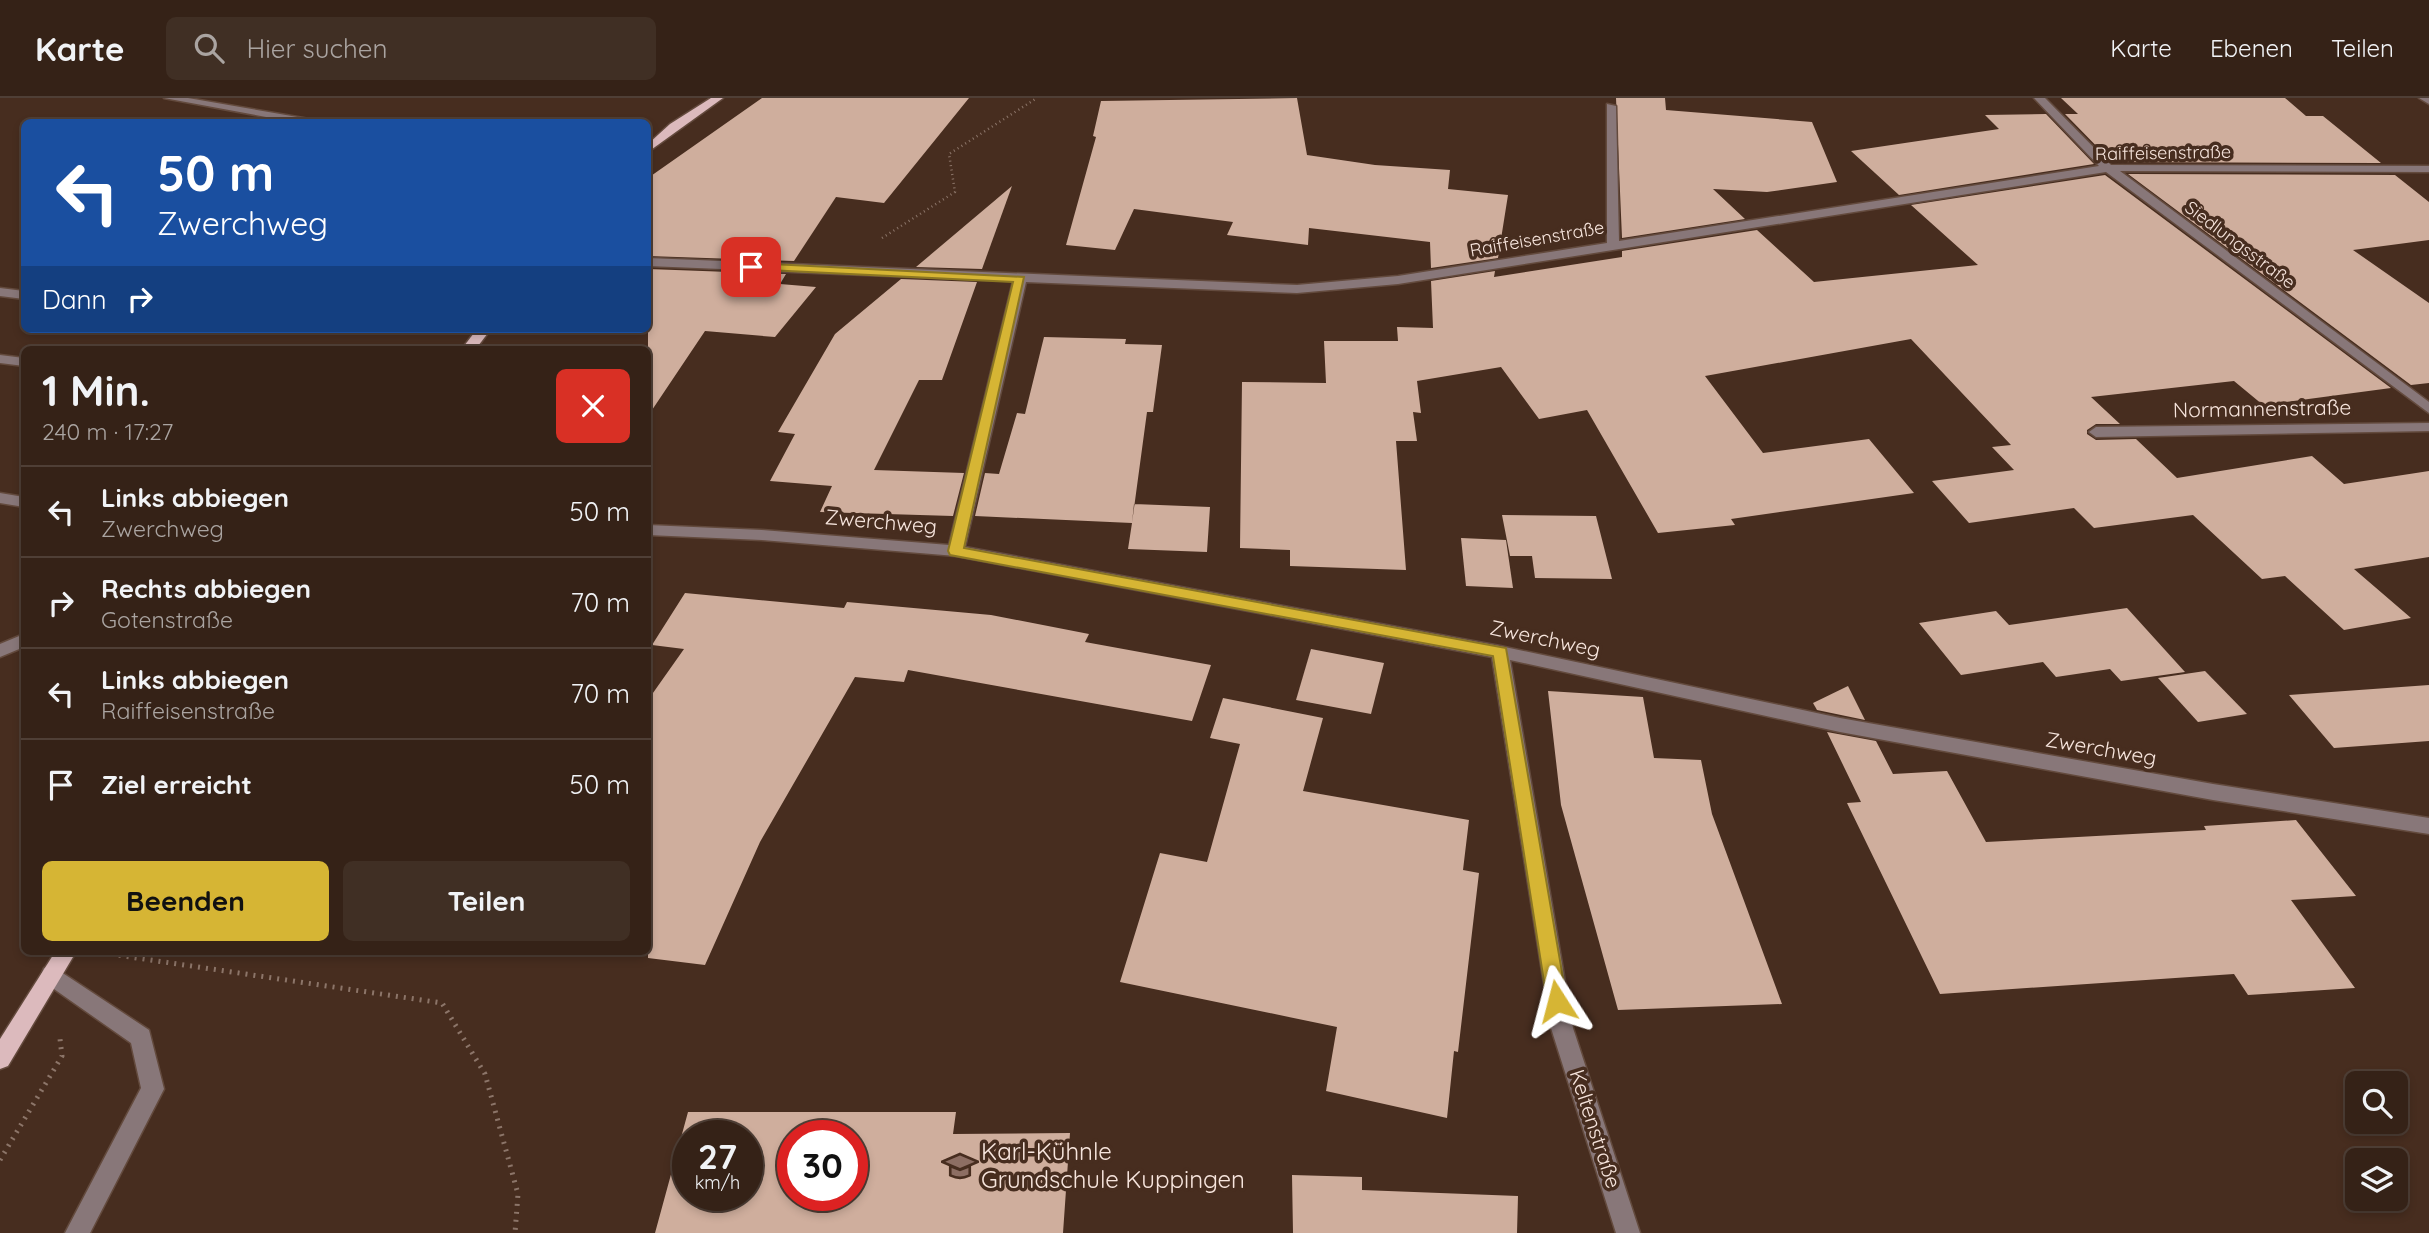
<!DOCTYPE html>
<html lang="de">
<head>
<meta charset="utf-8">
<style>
	body { margin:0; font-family:Quicksand,sans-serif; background:#402f24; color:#f1f3f6; height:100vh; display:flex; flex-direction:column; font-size:26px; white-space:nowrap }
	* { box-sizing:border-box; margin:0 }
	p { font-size:23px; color:#aaa4a1 }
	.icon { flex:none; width:38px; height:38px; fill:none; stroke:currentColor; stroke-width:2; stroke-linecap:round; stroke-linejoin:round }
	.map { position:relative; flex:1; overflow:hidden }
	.details { position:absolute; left:21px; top:248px; width:630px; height:609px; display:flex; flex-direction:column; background:#352217; border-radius:10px; box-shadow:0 4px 10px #0003,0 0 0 2px #4f3f36 }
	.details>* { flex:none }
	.guide { position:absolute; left:21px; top:21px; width:630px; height:214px; border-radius:10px; box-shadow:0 4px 10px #0003,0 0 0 2px #4f3f36; background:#1a4fa0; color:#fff; overflow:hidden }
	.tools { position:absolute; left:2345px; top:973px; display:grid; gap:14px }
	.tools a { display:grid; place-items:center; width:63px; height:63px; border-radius:10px; background:#352217; box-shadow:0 4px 10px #0003,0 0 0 2px #4f3f36; font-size:35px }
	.speed { position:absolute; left:672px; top:1022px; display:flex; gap:14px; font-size:35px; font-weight:700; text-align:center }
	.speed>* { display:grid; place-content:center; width:91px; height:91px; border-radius:50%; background:#352217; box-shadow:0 4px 10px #0003,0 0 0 2px #4f3f36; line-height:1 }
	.speed small { font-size:18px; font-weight:400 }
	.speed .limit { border:10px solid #d22; background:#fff; color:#111 }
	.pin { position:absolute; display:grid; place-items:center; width:60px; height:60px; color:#fff; margin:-30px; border-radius:14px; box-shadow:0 4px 10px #0006 }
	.me { position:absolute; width:77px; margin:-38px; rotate:351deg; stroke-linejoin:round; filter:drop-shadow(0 0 5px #0008) }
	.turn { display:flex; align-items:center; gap:24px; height:147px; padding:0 21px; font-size:32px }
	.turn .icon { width:91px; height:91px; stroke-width:2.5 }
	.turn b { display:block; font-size:49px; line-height:60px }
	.then { display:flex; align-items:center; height:66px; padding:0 21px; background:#0003; gap:14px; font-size:26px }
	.round { display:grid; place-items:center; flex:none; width:74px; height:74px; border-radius:10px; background:#402f24 }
	.head { display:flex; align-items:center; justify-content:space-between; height:119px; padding:0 21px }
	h1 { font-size:42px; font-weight:700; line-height:52px }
	.button { display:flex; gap:14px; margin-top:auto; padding:14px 21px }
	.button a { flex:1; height:80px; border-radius:10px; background:#d6b534; color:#111; font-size:28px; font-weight:700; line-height:80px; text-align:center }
	.button a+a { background:#402f24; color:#f1f3f6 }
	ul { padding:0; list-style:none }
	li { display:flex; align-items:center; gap:21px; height:91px; padding:0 21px; border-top:2px solid #4f3f36 }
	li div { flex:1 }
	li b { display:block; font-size:26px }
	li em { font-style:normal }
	header { display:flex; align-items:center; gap:42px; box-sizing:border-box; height:98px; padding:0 35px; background:#352217; border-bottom:2px solid #4f3f36 }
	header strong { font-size:33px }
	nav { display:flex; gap:38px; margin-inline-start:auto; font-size:24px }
	.search { width:490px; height:63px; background:#402f24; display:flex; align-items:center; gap:18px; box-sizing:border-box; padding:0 24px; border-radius:10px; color:#aaa4a1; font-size:26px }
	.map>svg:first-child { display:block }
</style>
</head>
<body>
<header>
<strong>Karte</strong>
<div class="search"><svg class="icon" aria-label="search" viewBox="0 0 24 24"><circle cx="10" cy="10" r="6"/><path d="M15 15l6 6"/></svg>Hier suchen</div>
<nav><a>Karte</a><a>Ebenen</a><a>Teilen</a></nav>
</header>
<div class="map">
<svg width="2429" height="1135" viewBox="0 0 2429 1135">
	<rect width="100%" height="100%" fill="#472d1f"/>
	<g fill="#cfae9d" fill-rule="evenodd">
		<polygon points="762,0 969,0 884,105 836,99 794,163 648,158 648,80"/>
		<polygon points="1297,0 1307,57 1375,67 1450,72 1448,91 1508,97 1498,160 1431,170 1430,144 1309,130 1308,147 1227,137 1233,124 1134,111 1115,152 1066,147 1096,39 1093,38 1101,3"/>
		<polygon points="1616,0 1665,0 1666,12 1812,24 1837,84 1767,94 1713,91 1745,121 1622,140"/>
		<polygon points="2061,0 2285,0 2306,18 2323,18 2381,65 2112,64 2065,16 2078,16"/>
		<polygon points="2046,16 2094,66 1899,97 1851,53 1999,31 1985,17"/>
		<polygon points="2128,76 2395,77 2429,104 2429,142 2353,152 2429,205 2429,285 2411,287"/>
		<polygon points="2105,77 2391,290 2263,307 2234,283 2091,299 2120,326 2096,326 2087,332 2087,336 2096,342 2136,341 2177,380 2312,358 2344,386 2429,373 2429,459 2354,471 2411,520 2344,532 2285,478 2262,481 2193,417 2094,430 2074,410 1969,425 1932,383 2014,372 1992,349 2011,347 1911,241 1705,278 1763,355 1869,341 1914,395 1731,421 1735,427 1658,435 1587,312 1539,321 1501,269 1417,283 1421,315 1413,314 1417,343 1396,343 1406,472 1290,468 1290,452 1240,450 1242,284 1326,285 1324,243 1398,243 1397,229 1433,230 1431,183 1495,173 1494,179 1622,159 1622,153 1757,132 1814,184 1978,167 1911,107"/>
		<polygon points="1012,88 982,171 916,169"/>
		<polygon points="648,171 786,176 780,186 816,189 775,239 705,233 648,318"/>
		<polygon points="901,181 977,184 942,282 919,282 874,372 964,375 953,418 820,414 832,388 770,383 795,336 778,334 835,236"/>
		<polygon points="1044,239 1126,241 1125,246 1162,247 1153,314 1147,314 1132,425 1134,406 1210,409 1207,454 1128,451 1132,425 975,418 985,375 999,376 1017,315 1025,316"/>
		<polygon points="1502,417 1596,418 1612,481 1535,480 1532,458 1510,458"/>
		<polygon points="1461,440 1506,442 1513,490 1466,488"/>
		<polygon points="685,495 844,510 847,504 991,517 1089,536 1085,544 1211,567 1192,623 908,572 904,584 855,579 760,744 705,867 648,860 648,602 684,551 652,547"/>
		<polygon points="2127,510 2185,574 2121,583 2110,571 2056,579 2043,564 1961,577 1919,525 1996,513 2009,527"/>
		<polygon points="1311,551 1384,565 1371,616 1296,602"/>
		<polygon points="2205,573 2247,616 2198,624 2158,580"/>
		<polygon points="2429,587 2429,643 2334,650 2289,597"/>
		<polygon points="1848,588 1865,622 1817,612 1813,605"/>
		<polygon points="1548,593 1643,599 1654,660 1701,662 1712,716 1782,906 1618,912 1561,707"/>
		<polygon points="1223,600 1323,620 1303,693 1469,722 1463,772 1479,775 1458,954 1454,953 1447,1020 1326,993 1337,929 1120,884 1160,755 1207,764 1240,646 1210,640"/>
		<polygon points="1827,634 1876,643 1893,676 1947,673 1986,744 2206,732 2204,728 2296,722 2356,798 2291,802 2355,890 2248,897 2234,876 1940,896 1847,705 1861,704"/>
		<path d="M688,1014h268l-3,22 117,-1 -7,100h-408zM688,1038h59v59h-59zM793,1038h59v59h-59z"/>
		<polygon points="1292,1077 1362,1079 1362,1092 1518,1098 1517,1135 1293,1135"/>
	</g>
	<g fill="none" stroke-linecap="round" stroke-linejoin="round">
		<defs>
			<g id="minor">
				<polygon points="164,0 188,0 309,21 314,24 293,24"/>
				<polygon points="2034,0 2045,0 2111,67 2429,68 2429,74 2120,73 2429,304 2429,315 2106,74 1398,186 1297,195 1026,184 965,449 1500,548 1840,620 2213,686 2429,720 2429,736 2213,702 1840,634 1510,562 1573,930 1640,1135 1616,1135 1551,930 1492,559 956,458 762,442 648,437 648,427 762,432 949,447 1013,183 648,168 648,160 1297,187 1398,178 1607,145 1607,6 1616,8 1619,143 2099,68"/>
				<polygon points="2419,0 2429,0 2429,6"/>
				<polygon points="0,190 24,193 24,201 0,198"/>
				<polygon points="0,257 24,260 24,268 0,265"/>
				<polygon points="2429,325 2429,333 2096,339 2089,334 2096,329"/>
				<polygon points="0,395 24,399 24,409 0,405"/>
				<polygon points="24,536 24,549 0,559 0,546"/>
				<polygon points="52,868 149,932 164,991 90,1135 65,1135 141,990 131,945 44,884 41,877 44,870"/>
			</g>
			<g id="major">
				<polygon points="711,0 723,0 648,54 648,46 670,26"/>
				<polygon points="477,231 491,231 475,252 461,252"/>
				<polygon points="55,854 76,854 8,968 0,971 0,941"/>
			</g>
		</defs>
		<use href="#minor" stroke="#634a3d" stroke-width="3"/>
		<use href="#major" stroke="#634a3d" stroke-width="3"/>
		<polyline stroke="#8c7569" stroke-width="2.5" stroke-dasharray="1 3.5" stroke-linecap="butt" points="882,140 955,94 949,56 1037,0"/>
		<g stroke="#8c7569" stroke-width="5" stroke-dasharray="2 6" stroke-linecap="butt">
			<polyline points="103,855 442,905 485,976 518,1096 515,1135"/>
			<polyline points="0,1062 62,958 60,941"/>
		</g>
		<use href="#minor" fill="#887779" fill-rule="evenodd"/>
		<use href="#major" fill="#dcbabd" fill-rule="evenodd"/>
	</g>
	<polygon fill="#d6b534" stroke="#8b7622" stroke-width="2" points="751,165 1024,179 964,450 1506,550 1567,903 1564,909 1557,912 1550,909 1547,903 1493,558 950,457 948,453 1013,184 747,171 747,166"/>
	<defs>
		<symbol id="school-bare" viewBox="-9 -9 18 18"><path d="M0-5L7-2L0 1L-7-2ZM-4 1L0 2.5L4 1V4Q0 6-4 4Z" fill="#8d6e63" stroke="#472d1f" stroke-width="2.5" paint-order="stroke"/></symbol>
	</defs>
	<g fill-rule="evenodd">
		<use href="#school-bare" x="941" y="1049" width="38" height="38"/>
	</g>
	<g text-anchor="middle" stroke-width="7" stroke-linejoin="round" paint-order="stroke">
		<g font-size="18" fill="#f7e5dd" stroke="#472d1f">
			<text transform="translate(2163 55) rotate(-1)" y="6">Raiffeisenstraße</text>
			<text transform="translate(1537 141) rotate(-10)" y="6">Raiffeisenstraße</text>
			<text transform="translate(2240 147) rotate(37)" y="6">Siedlungsstraße</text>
		</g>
		<g font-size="21" fill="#f7e5dd" stroke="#472d1f">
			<text transform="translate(2262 311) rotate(-1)" y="7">Normannenstraße</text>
			<text transform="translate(881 424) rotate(5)" y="7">Zwerchweg</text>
			<text transform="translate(1545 541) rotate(12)" y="7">Zwerchweg</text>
			<text transform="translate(2101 651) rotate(10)" y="7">Zwerchweg</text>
			<text transform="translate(1595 1031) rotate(72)" y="7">Keltenstraße</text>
		</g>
		<g font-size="24" fill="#f7e5dd" stroke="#472d1f" text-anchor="start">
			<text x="981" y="1062">Karl-Kühnle<tspan x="981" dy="28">Grundschule Kuppingen</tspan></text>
		</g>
	</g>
</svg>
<div class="tools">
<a><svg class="icon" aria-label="search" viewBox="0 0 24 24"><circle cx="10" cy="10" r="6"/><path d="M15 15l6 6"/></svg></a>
<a><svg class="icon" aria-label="layers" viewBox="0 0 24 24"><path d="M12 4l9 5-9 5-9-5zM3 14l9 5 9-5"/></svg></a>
</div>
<div class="speed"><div>27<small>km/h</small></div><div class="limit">30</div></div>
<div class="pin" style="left:751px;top:169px;background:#d93025"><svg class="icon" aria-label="arrive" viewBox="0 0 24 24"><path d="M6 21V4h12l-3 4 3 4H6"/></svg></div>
<svg class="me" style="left:1557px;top:903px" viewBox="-20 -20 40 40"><path d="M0-17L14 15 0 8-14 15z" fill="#d6b534" stroke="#fff" stroke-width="4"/></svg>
<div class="guide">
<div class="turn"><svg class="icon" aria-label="left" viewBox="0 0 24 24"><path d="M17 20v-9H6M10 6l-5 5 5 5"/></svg><div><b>50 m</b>Zwerchweg</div></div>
<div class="then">Dann<svg class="icon" aria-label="right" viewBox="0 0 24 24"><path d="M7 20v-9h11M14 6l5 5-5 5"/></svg></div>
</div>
<section class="details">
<div class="head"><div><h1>1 Min.</h1><p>240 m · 17:27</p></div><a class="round" style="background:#d93025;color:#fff"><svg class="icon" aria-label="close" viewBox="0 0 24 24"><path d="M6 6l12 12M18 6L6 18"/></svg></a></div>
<ul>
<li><svg class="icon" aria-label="left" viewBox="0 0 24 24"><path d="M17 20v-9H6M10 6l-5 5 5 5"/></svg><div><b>Links abbiegen</b><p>Zwerchweg</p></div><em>50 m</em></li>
<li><svg class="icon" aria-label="right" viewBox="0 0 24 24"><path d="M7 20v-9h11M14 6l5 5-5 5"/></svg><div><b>Rechts abbiegen</b><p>Gotenstraße</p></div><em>70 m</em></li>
<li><svg class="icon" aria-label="left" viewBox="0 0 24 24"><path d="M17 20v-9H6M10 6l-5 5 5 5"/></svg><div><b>Links abbiegen</b><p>Raiffeisenstraße</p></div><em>70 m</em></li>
<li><svg class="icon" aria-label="arrive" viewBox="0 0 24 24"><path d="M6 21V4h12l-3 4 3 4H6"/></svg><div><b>Ziel erreicht</b></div><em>50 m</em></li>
</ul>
<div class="button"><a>Beenden</a><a>Teilen</a></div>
</section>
</div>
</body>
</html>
